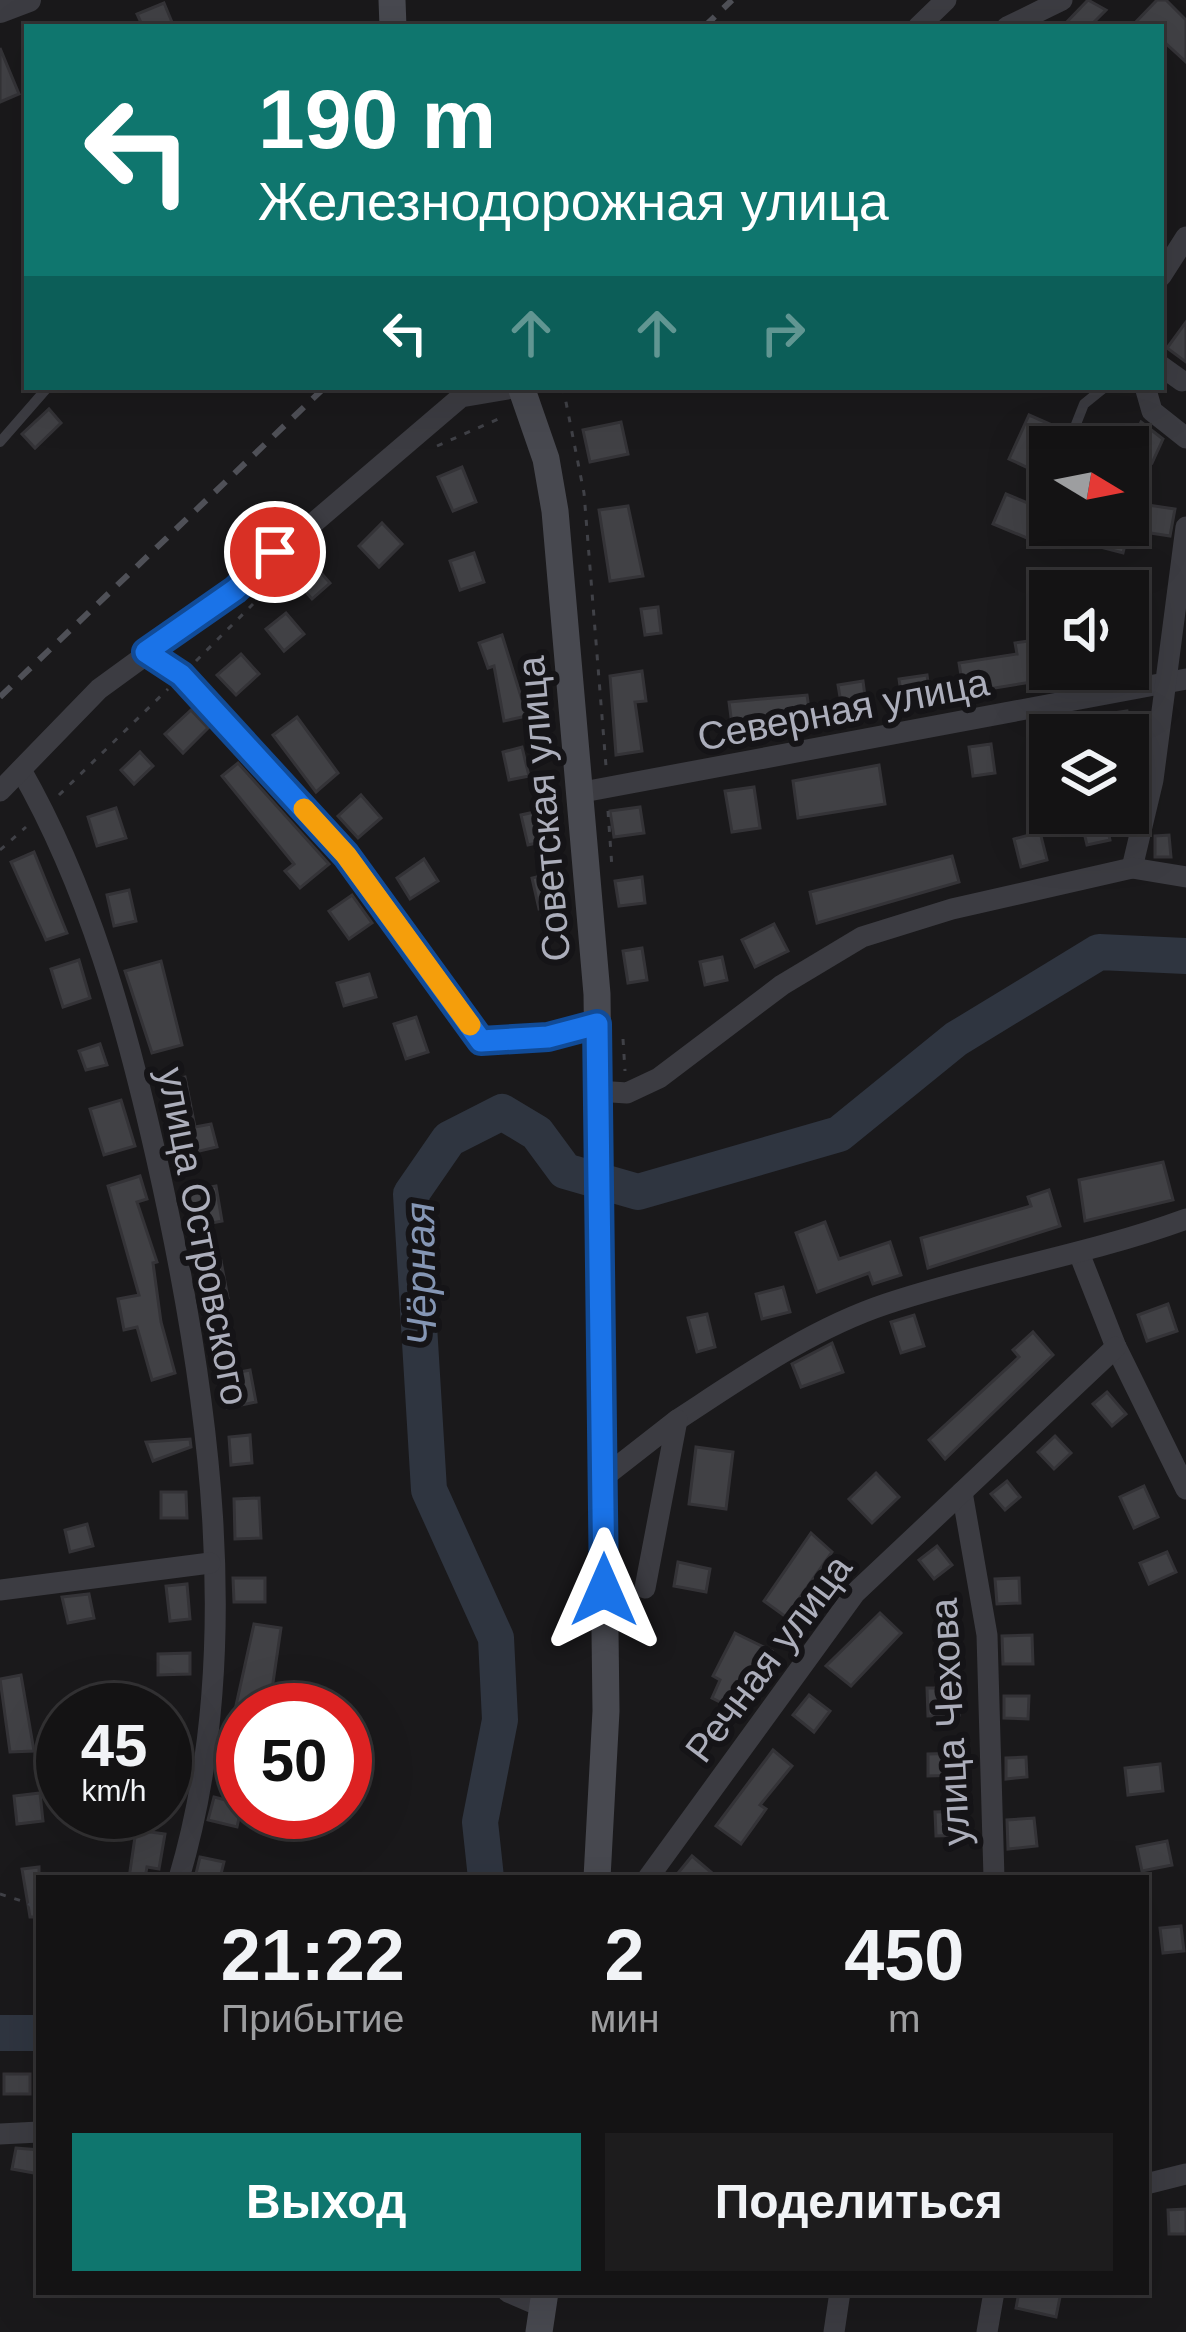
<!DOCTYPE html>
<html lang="ru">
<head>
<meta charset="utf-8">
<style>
	body { margin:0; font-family:Arial,sans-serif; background:#1d1c1d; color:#f1f3f6; height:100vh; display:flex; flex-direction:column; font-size:45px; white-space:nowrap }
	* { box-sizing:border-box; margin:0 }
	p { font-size:39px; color:#9d9ea0 }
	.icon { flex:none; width:66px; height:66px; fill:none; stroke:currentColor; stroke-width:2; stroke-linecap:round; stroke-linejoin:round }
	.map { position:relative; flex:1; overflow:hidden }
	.sheet { position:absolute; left:36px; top:1875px; width:1113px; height:420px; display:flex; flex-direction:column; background:#141314; border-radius:0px; box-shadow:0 12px 48px #0002,0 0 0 3px #333234 }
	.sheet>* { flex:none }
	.top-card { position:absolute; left:24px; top:24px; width:1140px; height:366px; border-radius:0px; box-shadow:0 12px 48px #0002,0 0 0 3px #333234; background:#0f766e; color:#fff; overflow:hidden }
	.needle { width:78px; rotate:100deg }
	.fabs { position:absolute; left:1029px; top:426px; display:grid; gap:24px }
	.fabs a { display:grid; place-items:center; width:120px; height:120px; border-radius:0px; background:#141314; box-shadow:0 12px 48px #0002,0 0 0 3px #333234; font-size:60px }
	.speed { position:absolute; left:36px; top:1683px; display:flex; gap:24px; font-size:60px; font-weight:700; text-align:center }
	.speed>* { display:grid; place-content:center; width:156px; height:156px; border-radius:50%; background:#141314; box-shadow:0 12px 48px #0002,0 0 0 3px #333234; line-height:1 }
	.speed small { font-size:30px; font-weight:400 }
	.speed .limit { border:18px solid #d22; background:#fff; color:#111 }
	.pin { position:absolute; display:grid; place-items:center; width:102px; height:102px; color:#fff; margin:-51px; border:6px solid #fff; border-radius:50%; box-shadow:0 3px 12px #0007 }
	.me { position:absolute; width:132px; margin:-66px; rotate:0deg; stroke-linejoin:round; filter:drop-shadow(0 0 9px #0008) }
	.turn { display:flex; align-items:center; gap:42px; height:252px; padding:0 36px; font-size:54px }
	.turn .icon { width:156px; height:156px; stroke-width:2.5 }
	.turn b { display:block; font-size:84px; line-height:102px }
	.lanes { display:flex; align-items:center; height:114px; padding:0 36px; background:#0003; justify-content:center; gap:60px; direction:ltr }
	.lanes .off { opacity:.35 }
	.eta { display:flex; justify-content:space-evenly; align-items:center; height:204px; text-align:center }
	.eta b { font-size:72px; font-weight:700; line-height:84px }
	.action { display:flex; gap:24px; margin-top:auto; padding:24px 36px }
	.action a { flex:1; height:138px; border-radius:0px; background:#0f766e; color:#fff; font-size:48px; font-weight:700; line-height:138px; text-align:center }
	.action a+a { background:#1d1c1d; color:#f1f3f6 }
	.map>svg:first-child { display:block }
</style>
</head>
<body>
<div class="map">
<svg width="1186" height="2332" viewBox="0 0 1186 2332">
	<rect width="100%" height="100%" fill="#1a191b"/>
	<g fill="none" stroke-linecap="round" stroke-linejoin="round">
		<g stroke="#2f3540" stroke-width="36">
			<polyline points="486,1878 480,1822 500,1720 496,1638 429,1490 411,1194 449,1139 502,1112 537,1133 565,1171 638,1192 839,1134 956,1039 1099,952 1186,956"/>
			<polyline points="0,2033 39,2033"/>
		</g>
	</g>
	<g fill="#414145" stroke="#343337" stroke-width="3">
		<polygon points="1088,0 1106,10 1089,27 1062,27"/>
		<polygon points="1157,0 1166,0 1186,20 1186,62 1161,39 1161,27 1131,27"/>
		<polygon points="164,3 174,27 143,27 137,14"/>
		<polygon points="0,48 19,94 0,102"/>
		<polygon points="1186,322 1186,362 1167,348"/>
		<polygon points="49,409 61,423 35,448 22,434"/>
		<polygon points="1029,415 1059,428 1039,473 1009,459"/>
		<polygon points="621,422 628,454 590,462 583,430"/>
		<polygon points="1141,422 1163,439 1152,463 1128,452"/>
		<polygon points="462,467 476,502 453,511 438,477"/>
		<polygon points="1006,494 1040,508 1027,538 993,524"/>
		<polygon points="1141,504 1175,509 1170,536 1137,531"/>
		<polygon points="628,506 643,576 610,581 599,510"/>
		<polygon points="382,523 402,544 379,567 359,546"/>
		<polygon points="1105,525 1130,525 1123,553 1100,547"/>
		<polygon points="474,553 484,582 460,590 450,561"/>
		<polygon points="315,566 330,583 312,599 297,582"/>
		<polygon points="658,607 661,633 645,635 641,609"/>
		<polygon points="286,613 304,634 284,651 266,629"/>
		<polygon points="502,635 527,716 504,721 494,666 488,668 479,643"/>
		<polygon points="1050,638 1050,679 964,693 959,663 1017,654 1015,643"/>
		<polygon points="241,654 259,674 236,695 217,675"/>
		<polygon points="642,671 646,701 635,702 642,751 616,755 610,676"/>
		<polygon points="927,675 931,703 903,707 899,679"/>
		<polygon points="863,681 867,711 843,715 838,685"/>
		<polygon points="807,695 811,722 733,733 729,702"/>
		<polygon points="191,710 208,728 183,753 165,734"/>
		<polygon points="1127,711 1131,735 1096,735 1093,716"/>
		<polygon points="297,717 338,773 316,792 273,735"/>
		<polygon points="1050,729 1050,788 1040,789 1032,732"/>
		<polygon points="991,744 995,773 973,776 969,747"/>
		<polygon points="522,747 529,776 509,780 503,752"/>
		<polygon points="140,752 153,766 134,784 121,770"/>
		<polygon points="238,763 329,864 300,888 285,871 294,864 222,776"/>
		<polygon points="879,765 885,804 798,818 793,781"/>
		<polygon points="754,787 760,828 732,832 725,791"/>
		<polygon points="361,795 381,818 358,838 338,816"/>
		<polygon points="640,807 644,833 614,837 610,811"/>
		<polygon points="116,808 126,838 97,846 88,817"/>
		<polygon points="543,810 550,840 528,845 521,815"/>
		<polygon points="1106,822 1110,840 1087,845 1083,828"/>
		<polygon points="1040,832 1047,860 1021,867 1014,839"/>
		<polygon points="1169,835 1171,857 1155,857 1155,836"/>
		<polygon points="34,852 67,933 46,940 11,862"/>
		<polygon points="952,856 959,882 817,923 810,892"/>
		<polygon points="424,859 438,881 410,899 397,878"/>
		<polygon points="553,873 560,904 539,909 532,878"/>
		<polygon points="642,877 645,903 619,906 615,881"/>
		<polygon points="129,890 136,921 114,926 107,895"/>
		<polygon points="352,895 372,923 349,939 329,911"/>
		<polygon points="774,924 788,951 755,967 742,940"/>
		<polygon points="642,948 647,980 628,983 623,951"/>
		<polygon points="722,957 727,980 705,985 700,962"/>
		<polygon points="79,960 90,998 63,1007 51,969"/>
		<polygon points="161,961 182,1045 152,1053 125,971"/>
		<polygon points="369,974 376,997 344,1006 337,983"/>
		<polygon points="416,1017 428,1052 406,1059 394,1024"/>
		<polygon points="100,1044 107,1065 86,1070 79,1051"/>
		<polygon points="185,1077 195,1127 211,1124 217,1147 178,1156 161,1082"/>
		<polygon points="121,1100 135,1146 104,1155 90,1109"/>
		<polygon points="1163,1162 1173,1200 1085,1221 1079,1180"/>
		<polygon points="140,1176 147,1199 137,1202 157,1262 153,1263 161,1322 175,1373 152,1380 137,1327 124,1330 118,1299 139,1295 108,1186"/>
		<polygon points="216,1186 222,1221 190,1227 183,1192"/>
		<polygon points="1049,1190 1060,1226 928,1268 921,1238 1031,1206 1028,1197"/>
		<polygon points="825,1222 839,1259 890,1242 901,1275 873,1284 869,1273 817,1292 796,1233"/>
		<polygon points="221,1261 228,1298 220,1300 240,1372 250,1370 256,1402 227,1408 217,1354 206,1330 197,1265"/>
		<polygon points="783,1287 790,1312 762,1319 756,1294"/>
		<polygon points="1168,1304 1177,1331 1147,1341 1138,1315"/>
		<polygon points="707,1314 715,1347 697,1352 688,1318"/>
		<polygon points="914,1315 924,1346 901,1353 891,1322"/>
		<polygon points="1033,1332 1053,1355 945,1459 929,1440 1019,1357 1013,1350"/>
		<polygon points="832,1343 843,1372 801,1387 792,1364"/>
		<polygon points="1107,1392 1126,1414 1112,1426 1093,1404"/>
		<polygon points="250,1435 252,1463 231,1465 229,1437"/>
		<polygon points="1055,1436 1071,1453 1054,1469 1038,1452"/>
		<polygon points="190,1439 191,1447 153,1461 146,1442"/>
		<polygon points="696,1447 733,1452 726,1509 689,1504"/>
		<polygon points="876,1473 899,1497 872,1523 849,1499"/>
		<polygon points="1007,1481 1020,1497 1005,1510 991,1494"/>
		<polygon points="1144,1486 1158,1517 1134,1528 1120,1497"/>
		<polygon points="161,1492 186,1492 187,1518 161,1518"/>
		<polygon points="259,1498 261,1538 235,1539 234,1499"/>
		<polygon points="87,1524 93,1546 70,1552 65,1530"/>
		<polygon points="811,1533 832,1552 786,1617 764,1601"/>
		<polygon points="937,1546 952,1565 934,1579 919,1560"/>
		<polygon points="1167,1552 1176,1572 1149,1584 1140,1563"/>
		<polygon points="678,1562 710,1569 706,1592 674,1586"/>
		<polygon points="233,1578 265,1578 265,1602 234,1602"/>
		<polygon points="1019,1578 1020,1603 997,1604 995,1579"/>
		<polygon points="187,1584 190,1619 170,1621 166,1586"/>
		<polygon points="89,1594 94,1618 68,1623 62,1597"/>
		<polygon points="880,1613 901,1633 851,1686 826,1666"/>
		<polygon points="254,1624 281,1628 269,1710 235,1710"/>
		<polygon points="735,1633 772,1651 749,1696 742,1692 734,1709 712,1698 720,1680 713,1676"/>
		<polygon points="1032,1635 1033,1664 1003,1664 1002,1636"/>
		<polygon points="190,1653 190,1674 158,1675 158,1654"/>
		<polygon points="21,1675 34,1751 10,1752 0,1679"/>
		<polygon points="927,1688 958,1688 959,1715 928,1716"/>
		<polygon points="809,1695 830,1711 814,1732 793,1715"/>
		<polygon points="1004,1696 1029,1696 1028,1719 1004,1718"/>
		<polygon points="228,1728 243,1731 243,1770 220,1765"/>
		<polygon points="773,1750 792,1766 760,1805 766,1809 741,1844 716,1826"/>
		<polygon points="963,1753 964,1775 928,1776 928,1754"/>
		<polygon points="1026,1757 1027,1777 1006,1779 1006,1758"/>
		<polygon points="1160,1764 1163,1791 1128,1795 1125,1768"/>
		<polygon points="40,1793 43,1821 17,1824 14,1796"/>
		<polygon points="214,1797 242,1804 237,1827 208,1820"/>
		<polygon points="966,1811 967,1835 936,1836 935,1812"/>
		<polygon points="1034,1818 1037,1846 1008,1849 1007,1820"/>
		<polygon points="136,1830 165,1834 159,1869 147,1867 145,1878 129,1878"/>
		<polygon points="1167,1841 1172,1865 1142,1871 1137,1847"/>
		<polygon points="692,1856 718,1878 674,1878"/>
		<polygon points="200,1857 224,1862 220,1878 195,1878"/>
		<polygon points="39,1867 39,1917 30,1917 22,1869"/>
		<polygon points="1181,1926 1184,1951 1163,1953 1160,1928"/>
		<rect x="4" y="2074" width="26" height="20"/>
		<polygon points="16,2148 39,2150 39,2174 12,2169"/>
		<polygon points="1186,2209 1186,2234 1169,2234 1168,2210"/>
		<polygon points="1019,2292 1061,2292 1056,2317 1016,2308"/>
	</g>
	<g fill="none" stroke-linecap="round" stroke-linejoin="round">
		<g stroke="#404147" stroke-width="3" stroke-dasharray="6 9" stroke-linecap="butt">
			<polyline points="563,387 584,493 606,766"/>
			<polyline points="437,446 505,416"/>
			<polyline points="196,661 253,604"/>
			<polyline points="59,795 168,689"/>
			<polyline points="608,811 612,868"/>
			<polyline points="0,850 26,827"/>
			<polyline points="623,1039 625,1071"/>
			<polyline points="0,1894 28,1903 39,1913"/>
		</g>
		<g stroke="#3c3c42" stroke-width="10">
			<polyline points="0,442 48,387"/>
			<polyline points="1067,447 1084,404 1105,387"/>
		</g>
		<g stroke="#3c3c42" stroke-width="21">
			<polyline points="918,27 946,0"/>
			<polyline points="1007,27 1062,0"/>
			<polyline points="1161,276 1186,237"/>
			<polyline points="1161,366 1182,381"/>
			<polyline points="1146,390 1152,411 1186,438"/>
			<polyline points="146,653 181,675 346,855 481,1041 548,1037 597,1024"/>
			<path d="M21,770c68,119 105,254 135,386 52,229 91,493 23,722"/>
			<polyline points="0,791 99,689 235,590 461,397 519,387"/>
			<polyline points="583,792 1186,679"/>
			<polyline points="1132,868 1153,780 1186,527"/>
			<polyline points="597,1091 627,1093 659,1078 782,985 862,937 952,909 1132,868 1186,877"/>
			<polyline points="1079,1253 1116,1347 1186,1489"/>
			<path d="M677,1420c66,-43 134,-91 209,-116 98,-33 202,-49 300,-85"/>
			<polyline points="604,1477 677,1420 645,1588"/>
			<polyline points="962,1492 987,1635 994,1878"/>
			<polyline points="0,1590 210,1563"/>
			<polyline points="648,1878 855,1593 1116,1347"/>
			<polyline points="0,2134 39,2132"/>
			<polyline points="1146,2184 1186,2174"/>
			<polyline points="508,2292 543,2307"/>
			<polyline points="834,2332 840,2292"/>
			<polyline points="987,2332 994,2292"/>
		</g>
		<polyline stroke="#3c3c42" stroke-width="24" points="0,11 29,0"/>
		<g stroke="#484950" stroke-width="27">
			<polyline points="392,0 393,27"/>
			<polyline points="521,387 546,459 555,511 597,994 606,1711 597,1878"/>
			<polyline points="539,2332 545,2292"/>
		</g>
		<g stroke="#4f5057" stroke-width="6" stroke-dasharray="15 12" stroke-linecap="butt">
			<polyline points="704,27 732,0"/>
			<polyline points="0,697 325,387"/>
		</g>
	</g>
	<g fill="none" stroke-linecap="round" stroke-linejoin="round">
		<defs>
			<polyline id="route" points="275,552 235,590 146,652 181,675 346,855 481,1041 548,1037 597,1024 604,1590"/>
		</defs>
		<use href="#route" stroke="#114b97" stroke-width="30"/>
		<use href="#route" stroke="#1a73e8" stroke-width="21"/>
		<polyline stroke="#f59e0b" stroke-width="21" points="304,809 346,855 470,1025"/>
	</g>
	<g text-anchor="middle" stroke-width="12" stroke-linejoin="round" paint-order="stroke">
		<g font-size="39" fill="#acaebb" stroke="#151417">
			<text transform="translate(843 709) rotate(-11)" y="14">Северная улица</text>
			<text transform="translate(543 809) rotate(-95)" y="14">Советская улица</text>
			<text transform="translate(204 1236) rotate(79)" y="14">улица Островского</text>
			<text transform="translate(768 1658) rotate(-53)" y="14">Речная улица</text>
			<text transform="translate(949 1722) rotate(-93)" y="14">улица Чехова</text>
		</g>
		<g font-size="42" font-style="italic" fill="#8596b4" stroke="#151417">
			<text transform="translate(420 1274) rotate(-91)" y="15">Чёрная</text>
		</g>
	</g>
</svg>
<div class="fabs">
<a><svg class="needle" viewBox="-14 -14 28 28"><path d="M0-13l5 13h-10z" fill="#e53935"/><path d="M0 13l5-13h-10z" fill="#9d9ea0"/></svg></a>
<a><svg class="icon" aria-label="sound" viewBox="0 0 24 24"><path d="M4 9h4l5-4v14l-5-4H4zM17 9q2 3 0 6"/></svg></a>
<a><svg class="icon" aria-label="layers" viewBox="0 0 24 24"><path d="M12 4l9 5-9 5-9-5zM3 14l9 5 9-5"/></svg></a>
</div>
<div class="speed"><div>45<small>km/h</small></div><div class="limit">50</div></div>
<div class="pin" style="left:275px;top:552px;background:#d93025"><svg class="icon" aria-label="arrive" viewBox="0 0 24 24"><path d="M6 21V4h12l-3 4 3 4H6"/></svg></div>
<svg class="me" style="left:604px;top:1590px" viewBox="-20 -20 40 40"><path d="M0-17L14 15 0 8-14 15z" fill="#1a73e8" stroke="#fff" stroke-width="4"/></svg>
<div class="top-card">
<div class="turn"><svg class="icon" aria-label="left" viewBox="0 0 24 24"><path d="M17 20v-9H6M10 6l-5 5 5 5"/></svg><div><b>190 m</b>Железнодорожная улица</div></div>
<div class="lanes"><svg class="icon" aria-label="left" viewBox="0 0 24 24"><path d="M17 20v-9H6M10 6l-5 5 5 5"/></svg><svg class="icon off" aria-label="ahead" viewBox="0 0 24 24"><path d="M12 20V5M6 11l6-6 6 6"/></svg><svg class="icon off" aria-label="ahead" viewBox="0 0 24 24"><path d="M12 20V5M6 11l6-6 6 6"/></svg><svg class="icon off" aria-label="right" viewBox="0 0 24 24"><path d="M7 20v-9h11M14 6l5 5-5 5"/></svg></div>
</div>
<section class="sheet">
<div class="eta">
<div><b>21:22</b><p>Прибытие</p></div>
<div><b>2</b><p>мин</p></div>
<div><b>450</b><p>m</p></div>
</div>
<div class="action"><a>Выход</a><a>Поделиться</a></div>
</section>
</div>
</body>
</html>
